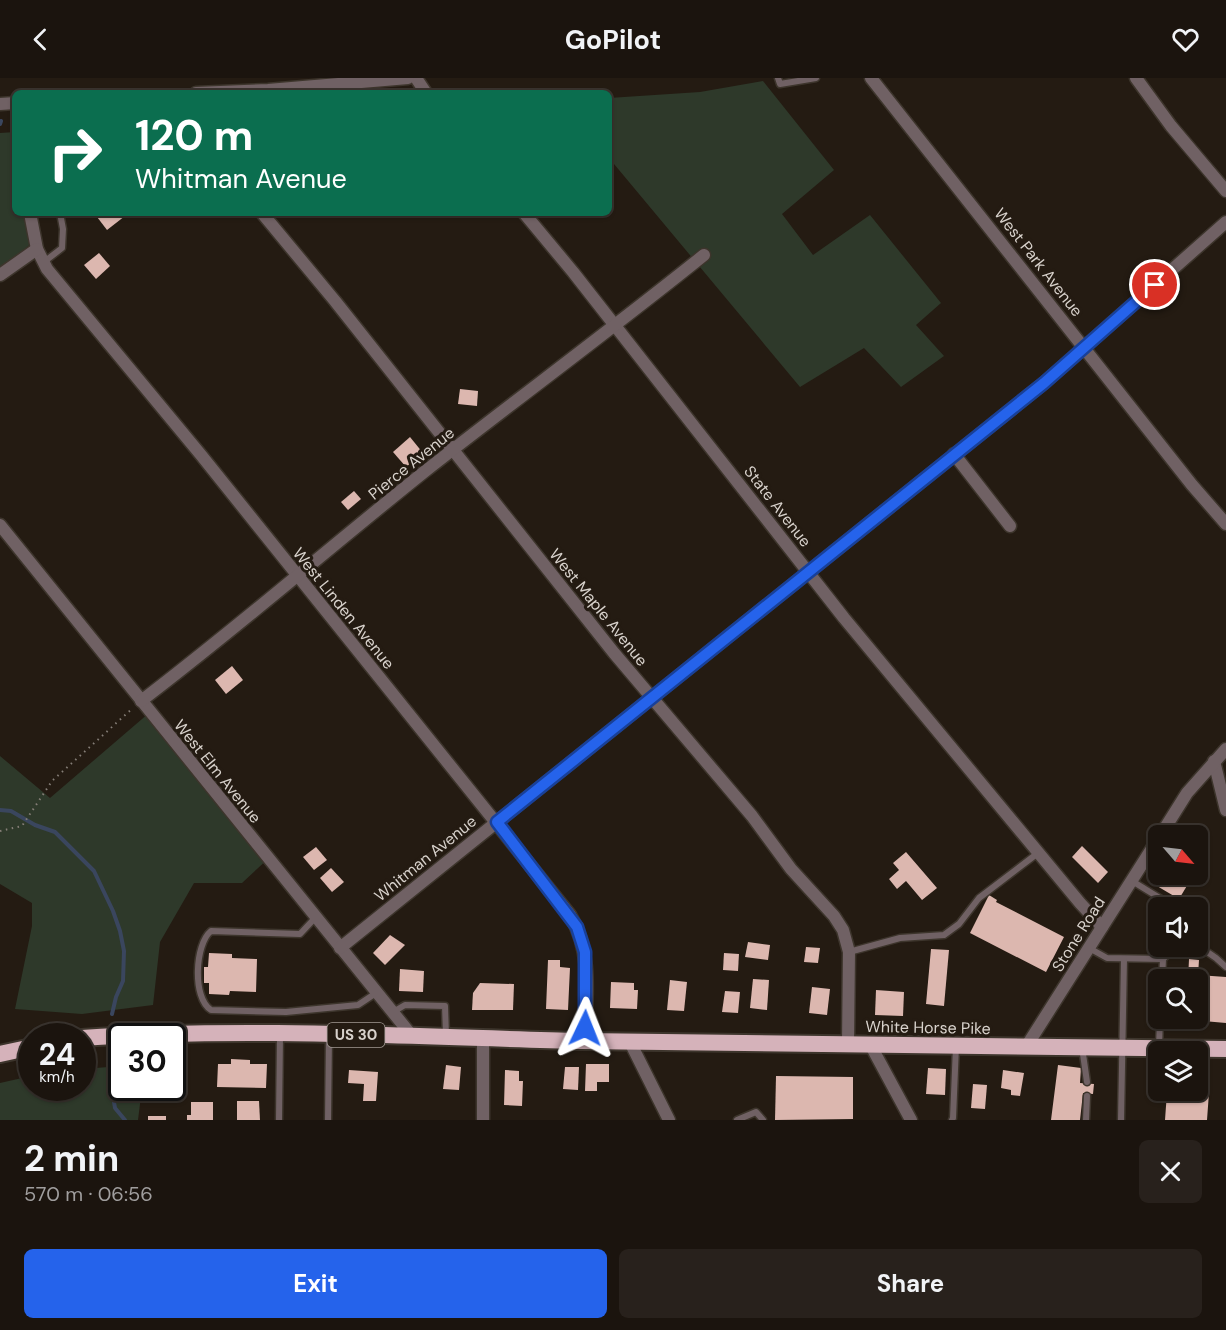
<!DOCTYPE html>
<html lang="en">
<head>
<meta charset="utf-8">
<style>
	body { margin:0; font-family:"DM Sans",sans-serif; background:#28211c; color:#f1f3f6; height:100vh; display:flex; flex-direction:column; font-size:22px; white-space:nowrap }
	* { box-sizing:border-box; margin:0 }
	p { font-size:20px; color:#a09e9e }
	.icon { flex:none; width:33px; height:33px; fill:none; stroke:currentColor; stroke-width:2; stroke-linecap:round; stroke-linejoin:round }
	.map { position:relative; height:1042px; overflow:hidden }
	.details { display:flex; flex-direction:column; background:#1b140e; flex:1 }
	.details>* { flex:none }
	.banner { position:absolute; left:12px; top:12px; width:600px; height:126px; border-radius:9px; box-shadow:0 2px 4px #0004,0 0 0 2px #39332e; background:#0b6e4f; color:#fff; overflow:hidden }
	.needle { width:39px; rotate:118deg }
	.buttons { position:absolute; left:1148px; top:747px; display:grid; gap:12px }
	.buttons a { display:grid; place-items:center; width:60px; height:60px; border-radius:9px; background:#1b140e; box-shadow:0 2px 4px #0004,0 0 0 2px #39332e; font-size:30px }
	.speed { position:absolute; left:18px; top:945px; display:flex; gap:12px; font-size:30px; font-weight:700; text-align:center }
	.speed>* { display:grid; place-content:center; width:78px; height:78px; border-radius:50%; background:#1b140e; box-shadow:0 2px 4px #0004,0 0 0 2px #39332e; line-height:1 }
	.speed small { font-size:15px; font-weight:400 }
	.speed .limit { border:3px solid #111; border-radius:9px; background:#fff; color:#111 }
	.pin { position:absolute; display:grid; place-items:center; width:51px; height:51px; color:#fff; margin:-26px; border:3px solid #fff; border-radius:50%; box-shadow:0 2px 6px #0007 }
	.me { position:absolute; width:66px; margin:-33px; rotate:2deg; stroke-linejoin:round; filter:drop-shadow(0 0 4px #0008) }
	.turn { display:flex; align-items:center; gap:21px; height:126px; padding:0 24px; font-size:27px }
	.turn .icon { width:78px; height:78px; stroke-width:2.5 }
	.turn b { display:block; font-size:42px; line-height:51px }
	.round { display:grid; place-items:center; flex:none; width:63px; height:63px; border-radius:9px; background:#28211c }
	.head { display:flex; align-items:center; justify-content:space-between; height:102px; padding:0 24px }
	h1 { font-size:36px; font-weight:700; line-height:45px }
	.action { display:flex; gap:12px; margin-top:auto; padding:12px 24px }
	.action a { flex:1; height:69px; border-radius:9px; background:#2563eb; color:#fff; font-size:24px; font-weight:700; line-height:69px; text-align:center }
	.action a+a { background:#28211c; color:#f1f3f6 }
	header { display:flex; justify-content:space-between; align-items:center; height:78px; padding:0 24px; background:#1b140e; font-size:27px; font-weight:700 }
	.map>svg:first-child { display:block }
</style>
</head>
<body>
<header><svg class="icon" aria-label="back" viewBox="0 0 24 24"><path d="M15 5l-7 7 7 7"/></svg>GoPilot<svg class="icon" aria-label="heart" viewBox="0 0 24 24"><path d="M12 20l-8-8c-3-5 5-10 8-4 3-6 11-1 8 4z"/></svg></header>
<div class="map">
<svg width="1226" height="1042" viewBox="0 0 1226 1042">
	<rect width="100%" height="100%" fill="#241b12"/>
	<g fill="#2e392a">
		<polygon points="763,3 834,92 782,136 813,177 870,137 941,225 916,247 944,278 901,309 864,270 800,309 609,80 609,20 700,14"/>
		<polygon points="15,54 15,135 28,135 32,165 0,191 0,55"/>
		<polygon points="149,635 270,779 242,805 194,805 160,864 153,927 82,936 15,931 32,848 32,825 0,806 0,678 50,720"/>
		<polygon points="121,988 122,1010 142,1010 138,1042 0,1042 0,1005 31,998 32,1010 82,1010 83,991"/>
	</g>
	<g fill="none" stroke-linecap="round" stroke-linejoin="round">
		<g stroke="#3a465e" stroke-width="4">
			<polyline points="0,46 1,43"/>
			<polyline points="0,732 11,733 35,747 55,754 94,793 113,833 120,853 124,873 123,903 116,919 112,936"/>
			<polyline points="112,975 114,1024 115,1030 125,1042"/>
		</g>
	</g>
	<g fill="#dcb7af">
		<polygon points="94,135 122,135 125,138 107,152"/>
		<polygon points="99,175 110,188 96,201 84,187"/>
		<polygon points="460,311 478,313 477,328 458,326"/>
		<polygon points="410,359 423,375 406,389 393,374"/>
		<polygon points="354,413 361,421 348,432 341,424"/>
		<polygon points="232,588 243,602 226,616 215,602"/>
		<polygon points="1082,768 1108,794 1098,805 1072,779"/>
		<polygon points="316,769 327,782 314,792 303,779"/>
		<polygon points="906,774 937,810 922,822 906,803 897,811 889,801 899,792 893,785"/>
		<polygon points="331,790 344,804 332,814 320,800"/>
		<polygon points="1164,796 1194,796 1179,821 1157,808"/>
		<polygon points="989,817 997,822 996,824 1064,859 1046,894 970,855"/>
		<polygon points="390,857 405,867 385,887 373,875"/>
		<polygon points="748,864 770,867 768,882 745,879"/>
		<polygon points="806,869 820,870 818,885 804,884"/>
		<polygon points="931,871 949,872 944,928 926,926"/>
		<polygon points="209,875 232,876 232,880 257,881 256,914 230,913 229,917 209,916 209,905 204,905 204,889 208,889"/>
		<polygon points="724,875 739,876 738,893 723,892"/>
		<polygon points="1189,881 1199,882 1198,897 1226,899 1226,945 1192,942 1192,940 1197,940 1197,902 1188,902"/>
		<polygon points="548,882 560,882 560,889 570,890 568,932 546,931"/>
		<polygon points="400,891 424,893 423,914 399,913"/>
		<polygon points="753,901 769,902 767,932 750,930"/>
		<polygon points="670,902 687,904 684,933 667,932"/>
		<polygon points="611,904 634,905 634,912 638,912 637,931 610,930"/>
		<polygon points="480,905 514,906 513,932 472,932 473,915"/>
		<polygon points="812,909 830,911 827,937 809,935"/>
		<polygon points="876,912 904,914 903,938 875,937"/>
		<polygon points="725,913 740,914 738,935 722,934"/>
		<polygon points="231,981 250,982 250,986 267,986 266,1010 217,1009 218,986 231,986"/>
		<polygon points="586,986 609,986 609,1004 597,1004 597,1013 585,1013"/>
		<polygon points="446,987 461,989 459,1012 443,1011"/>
		<polygon points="1058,987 1081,990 1080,1005 1094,1006 1093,1016 1083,1015 1080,1042 1051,1042"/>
		<polygon points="565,989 579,989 578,1012 563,1011"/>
		<polygon points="928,990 946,991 945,1017 926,1016"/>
		<polygon points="349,992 378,994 376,1023 363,1023 364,1006 348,1005"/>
		<polygon points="505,992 519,993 519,1003 523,1003 522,1028 504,1027"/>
		<polygon points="1003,992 1024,995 1020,1018 1011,1017 1011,1012 1001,1010"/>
		<polygon points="776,998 853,999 853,1041 775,1042"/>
		<polygon points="1198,1000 1210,1001 1207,1042 1165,1042 1167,1014 1168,1012 1197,1012"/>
		<polygon points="973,1006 987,1007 985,1031 971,1030"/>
		<polygon points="237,1023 259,1023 260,1042 237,1042"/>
		<polygon points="191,1024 213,1024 213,1042 187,1042 187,1037 191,1037"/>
		<rect x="148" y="1038" width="18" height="4"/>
	</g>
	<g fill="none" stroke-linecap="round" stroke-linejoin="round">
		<defs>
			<g id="service">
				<polyline points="778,0 780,6 816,0"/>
				<polyline points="44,184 62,170 63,151 60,135"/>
				<polyline points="1132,803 1176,830"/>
				<polyline points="1189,830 1193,825"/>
				<path d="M315,840l-15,16 -89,-3c-16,13 -19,67 0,79l75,2 72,-7 18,-12"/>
				<polyline points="1197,867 1216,880 1226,889"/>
				<polyline points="1089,870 1107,880 1163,881"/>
				<polyline points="849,874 900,860 944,857 959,846 979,820 1038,775"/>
				<polyline points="1162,902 1163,881 1177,868"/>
				<polyline points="393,934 405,927 445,928 446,957"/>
				<polyline points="1082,969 1087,1004"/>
				<polyline points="1159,970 1160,940"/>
				<polyline points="279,1042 280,957"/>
				<polyline points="328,1042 329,958"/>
				<polyline points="737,1042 756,1034 763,1042"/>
				<polyline points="952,1042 953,1040 956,968"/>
				<polyline points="1086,1042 1087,1018"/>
				<polyline points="1121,1042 1124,881"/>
			</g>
			<g id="minor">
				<polyline points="416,0 426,15"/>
				<polyline points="1136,0 1171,48 1226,113"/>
				<path d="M30,135l7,36 10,20 154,186 369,460c23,38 16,83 15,126"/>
				<polyline points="262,135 335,223 614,575 752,738 791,791 834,838 843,852 849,874 848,965"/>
				<polyline points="524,135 573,194 844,540 1080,825 1102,849"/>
				<polyline points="0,197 37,171"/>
				<polyline points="954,376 1010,448"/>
				<polyline points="0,447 412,958"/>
				<path d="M141,623c96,-73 188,-153 283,-229 93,-73 188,-143 280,-217"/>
				<polyline points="1214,683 1226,732"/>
				<polyline points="340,870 1044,305 1226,144"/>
				<polyline points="870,966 911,1042"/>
				<polyline points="483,1042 483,961"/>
			</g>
			<g id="tertiary">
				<polyline points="871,0 1192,407 1226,446"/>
				<polyline points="196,15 268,12 408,0"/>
				<polyline points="0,26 15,25"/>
				<polyline points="1160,758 1187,715 1226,671"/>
				<polyline points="630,964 669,1042"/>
				<polyline points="1026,969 1158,761"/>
			</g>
			<g id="trunk">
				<path d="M82,960c166,-11 335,-1 500,3 215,4 429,4 644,8"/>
				<polyline points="0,976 32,969"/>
			</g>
		</defs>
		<use href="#service" stroke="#3d352c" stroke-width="9"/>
		<use href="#minor" stroke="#3d352c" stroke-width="15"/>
		<use href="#tertiary" stroke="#3d352c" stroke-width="15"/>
		<use href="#trunk" stroke="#3d352c" stroke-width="20"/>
		<polyline stroke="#857e77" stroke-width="2" stroke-dasharray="1.5 4.5" stroke-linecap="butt" points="0,753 22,748 52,703 133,630"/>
		<use href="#service" stroke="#706164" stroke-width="6"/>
		<use href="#minor" stroke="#706164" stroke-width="12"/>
		<use href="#tertiary" stroke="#706164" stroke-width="12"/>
		<use href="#trunk" stroke="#d5b2ba" stroke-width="16"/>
	</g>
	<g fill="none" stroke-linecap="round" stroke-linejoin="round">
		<defs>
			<polyline id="route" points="585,950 585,874 577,849 497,744 1044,305 1155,207"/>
		</defs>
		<use href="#route" stroke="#184099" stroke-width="15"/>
		<use href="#route" stroke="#2563eb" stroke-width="10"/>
	</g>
	<g text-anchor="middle" stroke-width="6" stroke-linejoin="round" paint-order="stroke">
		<rect fill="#241b12" stroke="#a29b94" stroke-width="1.5" x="327.5" y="945" width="57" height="24" rx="4.5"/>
		<g font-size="15" font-weight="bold" fill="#d8d2cc">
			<text x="356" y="962">US 30</text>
		</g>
		<g font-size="16" fill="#d8d2cc" stroke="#241b12">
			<text transform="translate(1039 184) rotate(52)" y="6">West Park Avenue</text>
			<text transform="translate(411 385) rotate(-39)" y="6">Pierce Avenue</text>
			<text transform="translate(778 428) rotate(52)" y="6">State Avenue</text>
			<text transform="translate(599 529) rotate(51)" y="6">West Maple Avenue</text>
			<text transform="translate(344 530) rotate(51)" y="6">West Linden Avenue</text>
			<text transform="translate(218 693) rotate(51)" y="6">West Elm Avenue</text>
			<text transform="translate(425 780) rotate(-39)" y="6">Whitman Avenue</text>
			<text transform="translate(1078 856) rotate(-58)" y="6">Stone Road</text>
			<text transform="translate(928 949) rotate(1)" y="6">White Horse Pike</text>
		</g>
	</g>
</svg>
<div class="buttons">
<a><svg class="needle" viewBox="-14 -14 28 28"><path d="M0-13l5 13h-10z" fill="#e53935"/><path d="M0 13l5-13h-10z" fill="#a09e9e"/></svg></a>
<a><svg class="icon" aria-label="sound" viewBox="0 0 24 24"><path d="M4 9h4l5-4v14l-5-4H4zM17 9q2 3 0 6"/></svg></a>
<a><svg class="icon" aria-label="search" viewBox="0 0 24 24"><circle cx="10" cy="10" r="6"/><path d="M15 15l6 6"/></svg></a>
<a><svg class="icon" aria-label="layers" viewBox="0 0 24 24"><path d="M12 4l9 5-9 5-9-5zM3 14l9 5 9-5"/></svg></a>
</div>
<div class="speed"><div>24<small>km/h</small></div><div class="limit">30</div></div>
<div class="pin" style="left:1155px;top:207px;background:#d93025"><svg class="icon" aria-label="arrive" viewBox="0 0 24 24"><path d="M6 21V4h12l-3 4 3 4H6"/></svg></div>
<svg class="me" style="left:585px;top:950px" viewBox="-20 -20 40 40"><path d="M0-17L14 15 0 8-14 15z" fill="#2563eb" stroke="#fff" stroke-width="4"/></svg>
<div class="banner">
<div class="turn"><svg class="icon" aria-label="right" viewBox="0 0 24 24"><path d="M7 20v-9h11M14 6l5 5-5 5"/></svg><div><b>120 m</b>Whitman Avenue</div></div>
</div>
</div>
<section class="details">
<div class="head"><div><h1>2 min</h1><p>570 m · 06:56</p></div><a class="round"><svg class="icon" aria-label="close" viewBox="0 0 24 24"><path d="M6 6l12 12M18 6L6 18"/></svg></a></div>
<div class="action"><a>Exit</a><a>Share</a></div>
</section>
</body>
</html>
